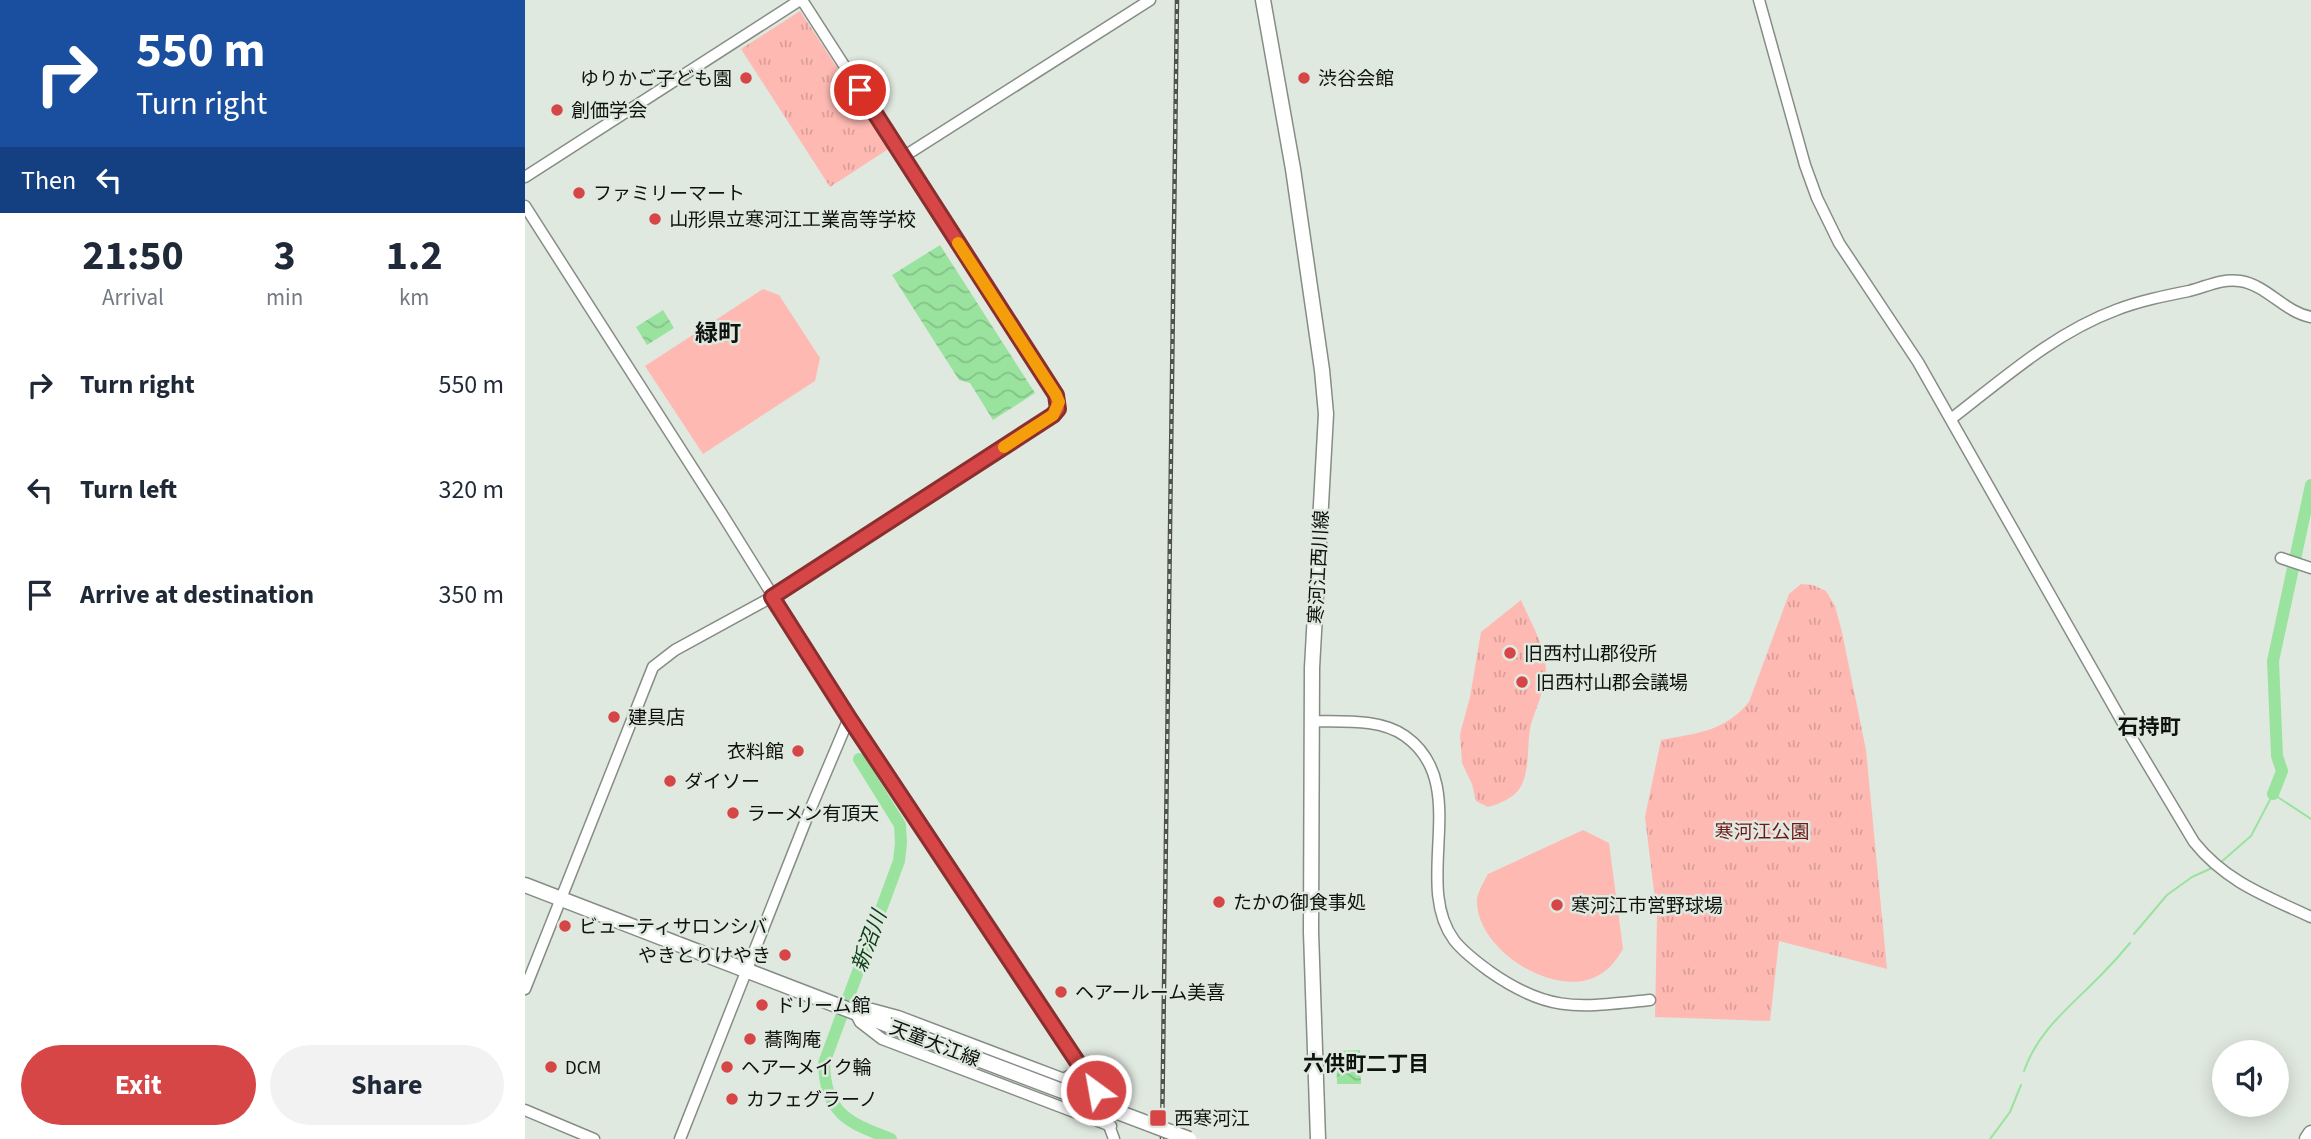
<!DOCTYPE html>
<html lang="en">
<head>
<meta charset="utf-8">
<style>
	body { margin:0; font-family:"Source Sans 3","Noto Sans JP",sans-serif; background:#f2f2f3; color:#1f2937; height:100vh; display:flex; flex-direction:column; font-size:26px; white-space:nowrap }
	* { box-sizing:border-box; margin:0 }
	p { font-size:23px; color:#747a83 }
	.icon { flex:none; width:38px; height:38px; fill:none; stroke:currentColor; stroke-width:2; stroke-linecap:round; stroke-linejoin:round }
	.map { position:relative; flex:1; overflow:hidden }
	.drawer { display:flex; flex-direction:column; background:#fff; width:525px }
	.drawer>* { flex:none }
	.top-card { background:#1a4fa0; color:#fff; overflow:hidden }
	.buttons { position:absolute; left:1687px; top:1040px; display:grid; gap:14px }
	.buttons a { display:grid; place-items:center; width:77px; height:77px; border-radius:50%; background:#fff; box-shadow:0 4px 18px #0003; font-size:35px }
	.pin { position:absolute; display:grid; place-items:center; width:60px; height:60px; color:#fff; margin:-30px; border:4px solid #fff; border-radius:50%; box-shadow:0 2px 7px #0007 }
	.me { position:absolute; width:77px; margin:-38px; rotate:328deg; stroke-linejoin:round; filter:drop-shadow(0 0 5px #0008) }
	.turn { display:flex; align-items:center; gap:24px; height:147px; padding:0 21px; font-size:32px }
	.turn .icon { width:91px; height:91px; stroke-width:2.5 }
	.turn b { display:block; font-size:49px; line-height:60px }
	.then { display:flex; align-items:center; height:66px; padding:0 21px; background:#0003; gap:14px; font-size:26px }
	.eta { display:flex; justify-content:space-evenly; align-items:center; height:119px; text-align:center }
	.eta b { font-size:42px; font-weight:700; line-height:49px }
	.primary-button { display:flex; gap:14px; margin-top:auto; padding:14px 21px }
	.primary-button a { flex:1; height:80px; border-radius:42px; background:#d64647; color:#fff; font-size:28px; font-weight:700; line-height:80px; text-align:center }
	.primary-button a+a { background:#f2f2f3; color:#1f2937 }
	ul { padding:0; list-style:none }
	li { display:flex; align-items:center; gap:21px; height:105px; padding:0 21px }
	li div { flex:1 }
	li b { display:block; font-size:26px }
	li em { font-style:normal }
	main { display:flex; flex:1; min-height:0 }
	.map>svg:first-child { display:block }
</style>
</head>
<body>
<main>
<section class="drawer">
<div class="top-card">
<div class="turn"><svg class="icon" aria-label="right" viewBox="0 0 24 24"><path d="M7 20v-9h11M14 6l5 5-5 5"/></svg><div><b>550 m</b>Turn right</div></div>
<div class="then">Then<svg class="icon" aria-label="left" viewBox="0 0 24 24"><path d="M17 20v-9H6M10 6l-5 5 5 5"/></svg></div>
</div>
<div class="eta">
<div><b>21:50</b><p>Arrival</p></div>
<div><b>3</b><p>min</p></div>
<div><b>1.2</b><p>km</p></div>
</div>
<ul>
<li><svg class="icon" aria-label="right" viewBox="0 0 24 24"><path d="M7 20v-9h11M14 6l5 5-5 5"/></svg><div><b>Turn right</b></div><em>550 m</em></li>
<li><svg class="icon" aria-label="left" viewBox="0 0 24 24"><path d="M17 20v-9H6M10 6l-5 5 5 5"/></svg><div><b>Turn left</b></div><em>320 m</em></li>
<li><svg class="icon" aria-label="arrive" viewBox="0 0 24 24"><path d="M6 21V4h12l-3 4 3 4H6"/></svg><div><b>Arrive at destination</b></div><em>350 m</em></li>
</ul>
<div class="primary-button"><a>Exit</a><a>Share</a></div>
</section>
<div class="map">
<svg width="1786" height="1139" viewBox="0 0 1786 1139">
	<defs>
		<pattern id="grass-tufts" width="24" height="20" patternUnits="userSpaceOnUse" patternTransform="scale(1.75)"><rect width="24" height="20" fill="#ffb9b3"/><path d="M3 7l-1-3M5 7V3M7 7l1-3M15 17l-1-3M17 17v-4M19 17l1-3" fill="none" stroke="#d99e99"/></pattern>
		<pattern id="water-waves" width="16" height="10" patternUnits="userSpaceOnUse" patternTransform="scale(1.75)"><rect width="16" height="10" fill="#9ae39e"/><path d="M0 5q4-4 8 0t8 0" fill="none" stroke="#84c287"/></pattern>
	</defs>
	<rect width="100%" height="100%" fill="#e0e9e0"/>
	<g fill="url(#grass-tufts)">
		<polygon points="275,11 365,148 305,187 216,49"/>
		<path d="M1276,584l12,1 13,6 9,15 7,26 24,118 21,219 -108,-28 -9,80 -115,-4 2,-101 -12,-99 16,-77c36,-7 63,-8 88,-38l40,-108z"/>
		<path d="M996,600c9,21 25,47 25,71 0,17 -12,40 -16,58 -3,18 0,42 -10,59 -6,10 -21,16 -32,19l-12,-6 -4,-17 -10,-21 -2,-29 10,-37 11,-65z"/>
	</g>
	<g fill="#ffb9b3">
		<polygon points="238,289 254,295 295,358 290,381 178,454 120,366"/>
		<path d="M1058,830l26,13 14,106c-8,13 -15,23 -30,29 -43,18 -118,-30 -116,-79 1,-7 7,-18 11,-25z"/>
	</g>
	<g fill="url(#water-waves)">
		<polygon points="415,245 510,393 468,420 445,383 434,380 367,275"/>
		<polygon points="138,310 149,328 122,345 111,327"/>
		<polygon points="835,1050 836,1084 812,1084 811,1051"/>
	</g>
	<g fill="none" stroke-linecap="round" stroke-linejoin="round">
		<g stroke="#9ae39e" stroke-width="2">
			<polyline points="1695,863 1726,836 1748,794 1786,819"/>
			<polyline points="1609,934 1642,895 1667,877 1687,868"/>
			<path d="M1499,1071c14,-41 48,-66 77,-96 10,-10 20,-21 29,-32"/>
			<polyline points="1465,1139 1485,1112 1496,1085"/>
		</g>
		<g stroke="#9ae39e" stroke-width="12">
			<path d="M334,759l41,66 1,18 -2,18 -75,202c1,51 25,60 67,76"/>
			<polyline points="1748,794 1757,771 1752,756 1748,661 1786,485"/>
		</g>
		<defs>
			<g id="minor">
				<path d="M1234,0l46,165 12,33 22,45 79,119 206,363 70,117c32,40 72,54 117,75"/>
				<polyline points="378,157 625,0"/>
				<polyline points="0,177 275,0"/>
				<polyline points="0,206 197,514 324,718 571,1090 589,1139"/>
				<path d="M1426,419c52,-40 103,-86 165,-109 23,-9 48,-14 73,-19 17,-4 32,-13 51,-10 27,4 44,31 71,36"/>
				<polyline points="1756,558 1786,568"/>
				<path d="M787,721c29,1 68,-3 93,15 68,48 6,146 49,204 9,12 23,22 35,31 61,43 91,36 161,29"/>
				<polyline points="0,989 128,667 150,650 247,597 528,415 533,409 531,395 277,0"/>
				<polyline points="556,1068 539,1079 373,1016 347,1009 330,1012 335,1022 357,1039 586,1126"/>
				<polyline points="0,1110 69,1139"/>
				<polyline points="155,1139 283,815 324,718"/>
			</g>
			<g id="major">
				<polyline points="738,0 768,169 797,370 801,414 787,668 786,932 793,1139"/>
				<polyline points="0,885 363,1025"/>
				<polyline points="1782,1139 1786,1133"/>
			</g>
		</defs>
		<use href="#minor" stroke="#858d85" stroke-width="13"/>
		<use href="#major" stroke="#858d85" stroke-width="17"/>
		<use href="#minor" stroke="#fff" stroke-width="10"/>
		<use href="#major" stroke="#fff" stroke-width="14"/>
		<defs>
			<polyline id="rail" points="637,1139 652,0"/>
		</defs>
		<use href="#rail" stroke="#4e534e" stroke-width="4.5"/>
		<use href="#rail" stroke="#e0e9e0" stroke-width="2" stroke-dasharray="5" stroke-linecap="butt"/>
		<defs>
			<polyline id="major-bridge" points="363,1025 664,1139"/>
		</defs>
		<use href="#major-bridge" stroke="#858d85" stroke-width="17" stroke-linecap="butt"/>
		<use href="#major-bridge" stroke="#fff" stroke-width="14"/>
	</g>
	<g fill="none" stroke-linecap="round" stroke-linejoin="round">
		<defs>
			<polyline id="route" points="335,90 531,395 533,409 528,415 247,597 324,718 571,1090"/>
		</defs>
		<use href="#route" stroke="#8b2e2e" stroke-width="18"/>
		<use href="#route" stroke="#d64647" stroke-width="12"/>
		<polyline stroke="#f59e0b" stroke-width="12" points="433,243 531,395 534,402 528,415 479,447"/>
	</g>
	<g fill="#d64647" stroke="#e0e9e0" stroke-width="2.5">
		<circle cx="221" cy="78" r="7"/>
		<circle cx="779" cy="78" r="7"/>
		<circle cx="32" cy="110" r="7"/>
		<circle cx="54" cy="193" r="7"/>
		<circle cx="130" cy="219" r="7"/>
		<circle cx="985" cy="653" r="7"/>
		<circle cx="997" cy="682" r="7"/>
		<circle cx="89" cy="717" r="7"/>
		<circle cx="273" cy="751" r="7"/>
		<circle cx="145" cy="781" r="7"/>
		<circle cx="208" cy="813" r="7"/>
		<circle cx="694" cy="902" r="7"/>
		<circle cx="1032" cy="905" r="7"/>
		<circle cx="40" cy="926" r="7"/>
		<circle cx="260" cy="955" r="7"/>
		<circle cx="536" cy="992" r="7"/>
		<circle cx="237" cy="1005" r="7"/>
		<circle cx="225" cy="1039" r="7"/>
		<circle cx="26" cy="1067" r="7"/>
		<circle cx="202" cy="1067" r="7"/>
		<circle cx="207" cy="1099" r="7"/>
		<rect x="624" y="1109" width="18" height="18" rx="3.5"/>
	</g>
	<g text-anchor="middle" stroke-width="5" stroke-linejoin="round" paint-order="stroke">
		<g font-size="19" fill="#0f120f" stroke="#e0e9e0" text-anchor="start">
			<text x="207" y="85" text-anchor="end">ゆりかご子ども園</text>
			<text x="793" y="85">渋谷会館</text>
			<text x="46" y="117">創価学会</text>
			<text x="68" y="200">ファミリーマート</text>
			<text x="144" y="226">山形県立寒河江工業高等学校</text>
			<text x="999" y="660">旧西村山郡役所</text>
			<text x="1011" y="689">旧西村山郡会議場</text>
			<text x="103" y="724">建具店</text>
			<text x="259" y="758" text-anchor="end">衣料館</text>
			<text x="159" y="788">ダイソー</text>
			<text x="222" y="820">ラーメン有頂天</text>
			<text x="708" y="909">たかの御食事処</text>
			<text x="1046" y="912">寒河江市営野球場</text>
			<text x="54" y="933">ビューティサロンシバ</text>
			<text x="246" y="962" text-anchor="end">やきとりけやき</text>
			<text x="550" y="999">ヘアールーム美喜</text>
			<text x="251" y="1012">ドリーム館</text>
			<text x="239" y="1046">蕎陶庵</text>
			<text x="40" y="1074">DCM</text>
			<text x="216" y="1074">ヘアーメイク輪</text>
			<text x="221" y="1106">カフェグラーノ</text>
			<text x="649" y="1125">西寒河江</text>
		</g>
		<g font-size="19" fill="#0f120f" stroke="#e0e9e0">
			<text transform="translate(793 567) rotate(-87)" y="7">寒河江西川線</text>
			<text transform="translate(410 1043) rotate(21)" y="7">天童大江線</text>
		</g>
		<g font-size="19" fill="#6e181a" stroke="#e0e9e0">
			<text x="1237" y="838">寒河江公園</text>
		</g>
		<g font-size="21" font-weight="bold" fill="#0f120f" stroke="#e0e9e0">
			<text x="1624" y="734">石持町</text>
			<text x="841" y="1071">六供町二丁目</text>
		</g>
		<g font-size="21" font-style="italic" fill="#0c4116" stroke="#e0e9e0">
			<text transform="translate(344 941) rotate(-70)" y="7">新沼川</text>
		</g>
		<g font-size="23" font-weight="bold" fill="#0f120f" stroke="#e0e9e0">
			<text x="193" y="341">緑町</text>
		</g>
	</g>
</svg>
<div class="buttons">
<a><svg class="icon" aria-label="sound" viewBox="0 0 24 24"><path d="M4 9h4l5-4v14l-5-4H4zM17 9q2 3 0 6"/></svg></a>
</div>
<div class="pin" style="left:335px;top:90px;background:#d93025"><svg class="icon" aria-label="arrive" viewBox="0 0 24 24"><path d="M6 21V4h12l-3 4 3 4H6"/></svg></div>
<svg class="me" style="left:571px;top:1090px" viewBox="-20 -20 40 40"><circle r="17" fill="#d64647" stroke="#fff" stroke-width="3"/><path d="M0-11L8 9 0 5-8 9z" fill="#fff"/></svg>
</div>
</main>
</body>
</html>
